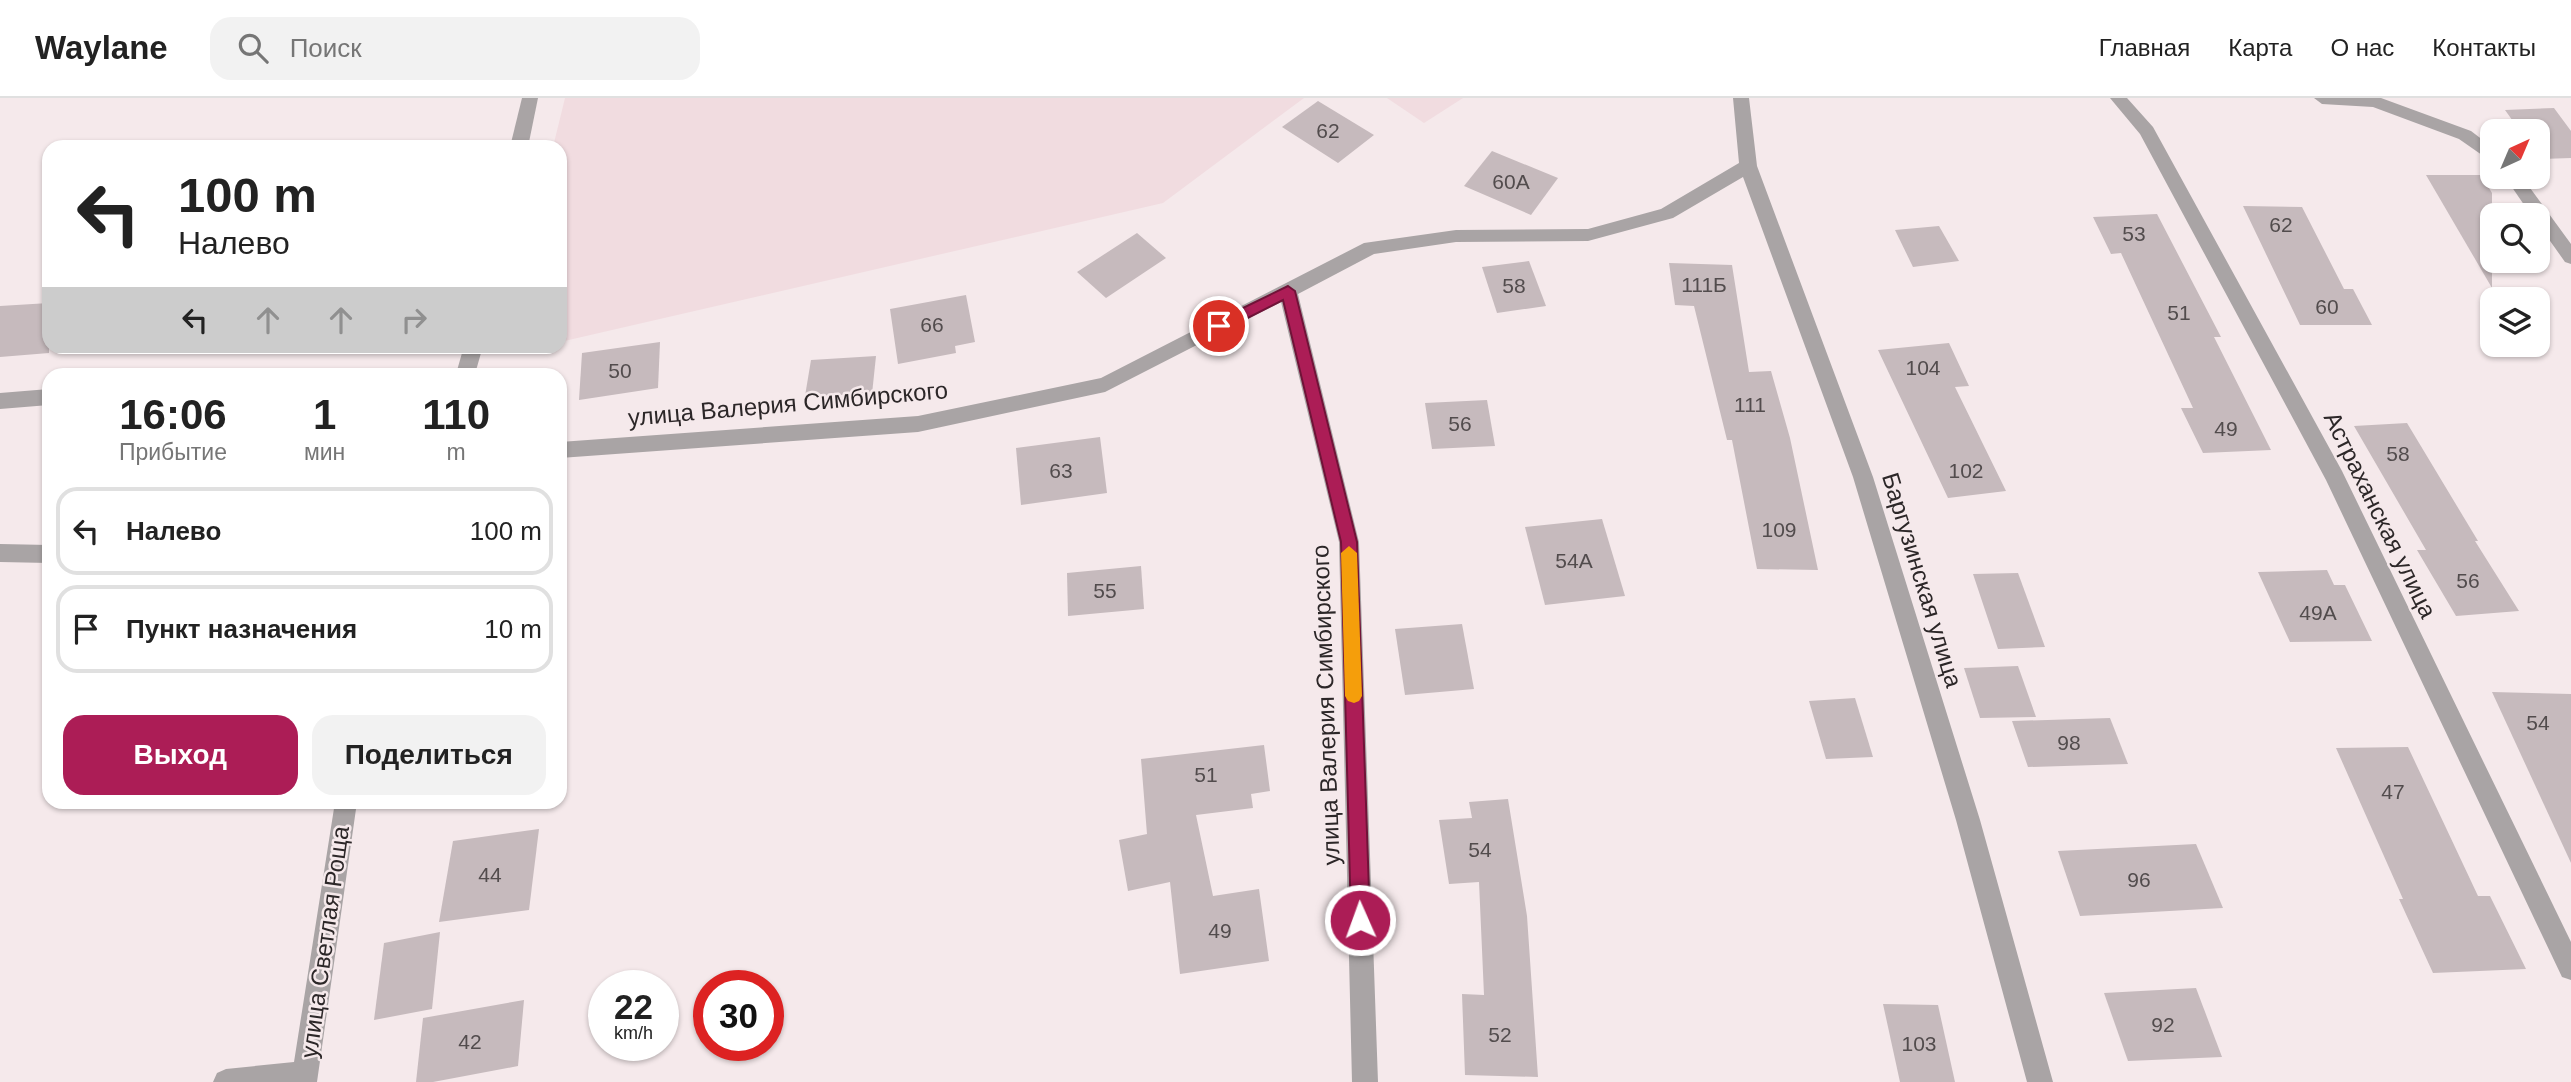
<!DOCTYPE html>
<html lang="ru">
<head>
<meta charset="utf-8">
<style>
	body { margin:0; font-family:Arial,sans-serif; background:#f2f2f2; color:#222; height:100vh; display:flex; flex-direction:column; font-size:26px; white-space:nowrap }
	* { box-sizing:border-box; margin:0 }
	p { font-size:23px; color:#767676 }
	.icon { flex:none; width:38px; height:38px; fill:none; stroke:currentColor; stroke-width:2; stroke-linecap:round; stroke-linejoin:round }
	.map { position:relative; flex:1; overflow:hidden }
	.sheet { position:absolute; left:42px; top:270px; width:525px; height:441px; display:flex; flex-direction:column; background:#fff; border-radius:21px; box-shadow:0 2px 5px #0004 }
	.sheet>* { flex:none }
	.top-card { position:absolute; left:42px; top:42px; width:525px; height:214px; border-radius:21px; box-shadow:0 2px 5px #0004; background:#fff; color:#222; overflow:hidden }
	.needle { width:46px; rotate:44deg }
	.controls { position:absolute; left:2480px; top:21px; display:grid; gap:14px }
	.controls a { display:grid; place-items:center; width:70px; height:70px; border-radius:14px; background:#fff; box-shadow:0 2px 5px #0004; font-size:35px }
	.speed { position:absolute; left:588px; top:872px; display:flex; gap:14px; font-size:35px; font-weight:700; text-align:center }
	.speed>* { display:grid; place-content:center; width:91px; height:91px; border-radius:50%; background:#fff; box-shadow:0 2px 5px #0004; line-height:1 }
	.speed small { font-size:18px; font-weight:400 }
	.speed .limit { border:10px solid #d22; background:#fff; color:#111 }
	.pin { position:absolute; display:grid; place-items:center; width:60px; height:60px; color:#fff; margin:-30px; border:4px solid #fff; border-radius:50%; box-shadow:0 2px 7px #0007 }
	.me { position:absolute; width:77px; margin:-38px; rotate:358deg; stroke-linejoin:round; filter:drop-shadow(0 0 5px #0008) }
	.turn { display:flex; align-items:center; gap:24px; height:147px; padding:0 21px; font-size:32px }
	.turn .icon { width:91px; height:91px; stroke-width:2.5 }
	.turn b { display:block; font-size:49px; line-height:60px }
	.lanes { display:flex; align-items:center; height:66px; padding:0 21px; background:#0003; justify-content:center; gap:35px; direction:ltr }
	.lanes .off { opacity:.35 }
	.eta { display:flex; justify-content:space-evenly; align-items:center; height:119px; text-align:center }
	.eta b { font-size:42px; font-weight:800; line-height:49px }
	.primary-button { display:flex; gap:14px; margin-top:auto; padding:14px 21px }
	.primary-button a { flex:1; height:80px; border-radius:21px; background:#ac1d56; color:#fff; font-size:28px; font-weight:800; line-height:80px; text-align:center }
	.primary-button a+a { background:#f2f2f2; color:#222 }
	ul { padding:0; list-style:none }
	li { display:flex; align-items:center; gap:21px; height:88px; margin:0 14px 10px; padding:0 7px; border:4px solid #e0e0e0; border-radius:21px }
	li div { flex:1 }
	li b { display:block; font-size:26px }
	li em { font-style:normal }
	header { display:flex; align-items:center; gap:42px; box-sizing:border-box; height:98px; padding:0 35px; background:#fff; border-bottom:2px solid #e0e0e0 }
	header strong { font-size:33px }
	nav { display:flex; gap:38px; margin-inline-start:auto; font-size:24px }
	.search { width:490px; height:63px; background:#f2f2f2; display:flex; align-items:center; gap:18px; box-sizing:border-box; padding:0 24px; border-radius:21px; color:#767676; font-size:26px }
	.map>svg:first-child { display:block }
</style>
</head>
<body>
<header>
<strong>Waylane</strong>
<div class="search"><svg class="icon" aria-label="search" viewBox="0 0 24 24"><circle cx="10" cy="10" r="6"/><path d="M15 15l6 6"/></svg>Поиск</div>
<nav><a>Главная</a><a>Карта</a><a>О нас</a><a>Контакты</a></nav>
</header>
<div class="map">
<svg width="2571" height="984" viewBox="0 0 2571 984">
	<rect width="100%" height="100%" fill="#f5e9eb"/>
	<g fill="#f1dce0">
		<polygon points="565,0 1304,0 1163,105 560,244 560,49 553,49"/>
		<polygon points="1387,0 1463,0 1424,25"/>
	</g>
	<g fill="#c6babd">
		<polygon points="1318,3 1374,37 1338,65 1282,29"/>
		<polygon points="2554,10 2571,33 2571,60 2542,61 2538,56 2538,33 2520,33 2505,12"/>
		<polygon points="1492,53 1558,80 1531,117 1464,88"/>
		<polygon points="2426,77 2481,77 2492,95 2492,190"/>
		<polygon points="2243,108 2302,109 2344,191 2353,191 2372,227 2300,227"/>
		<polygon points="2157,116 2221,239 2214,239 2271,352 2203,355 2181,310 2193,310 2121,155 2111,156 2093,119"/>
		<polygon points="1939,128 1959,163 1913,169 1895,132"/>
		<polygon points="1137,135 1166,160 1106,200 1077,174"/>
		<polygon points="1529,163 1546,208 1497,215 1482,169"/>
		<polygon points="1669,165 1732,167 1749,274 1771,273 1790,340 1818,472 1757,471 1732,342 1727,342 1694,208 1675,207"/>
		<polygon points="966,197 975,244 955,248 956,255 898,266 890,211"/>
		<polygon points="49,205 49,255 0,259 0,208"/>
		<polygon points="660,244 658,290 579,302 582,255"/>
		<polygon points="1949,245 1969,288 1955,289 2006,393 1948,400 1878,252"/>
		<polygon points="876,258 872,296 805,298 811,262"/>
		<polygon points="1487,302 1495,348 1432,351 1425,305"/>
		<polygon points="2407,325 2478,443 2475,443 2519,513 2456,518 2417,452 2426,452 2354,328"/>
		<polygon points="1100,339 1107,395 1021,407 1016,350"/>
		<polygon points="1602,421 1625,498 1545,507 1525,429"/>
		<polygon points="1141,468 1144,511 1068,518 1067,475"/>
		<polygon points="2327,472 2334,487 2345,487 2372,543 2290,544 2258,474"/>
		<polygon points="2018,475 2045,549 1998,551 1973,476"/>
		<polygon points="1462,526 1474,591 1405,597 1395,531"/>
		<polygon points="2018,568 2036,619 1980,620 1964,570"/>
		<polygon points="2492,594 2571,596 2571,765"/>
		<polygon points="1855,600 1873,659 1826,661 1809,603"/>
		<polygon points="2110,620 2128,666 2028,669 2012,623"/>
		<polygon points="1264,647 1270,693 1251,696 1253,710 1196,717 1213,798 1259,791 1269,863 1180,876 1170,784 1128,793 1119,742 1147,736 1141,661"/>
		<polygon points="2408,649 2478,798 2490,798 2526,871 2433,875 2399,801 2403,801 2336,650"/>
		<polygon points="1508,701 1527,818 1538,979 1465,977 1462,896 1484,897 1479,784 1449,786 1439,722 1472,720 1469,704"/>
		<polygon points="539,731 529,812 439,824 453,743"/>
		<polygon points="2196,746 2223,810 2080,818 2058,753"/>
		<polygon points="440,834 432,911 374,922 384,845"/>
		<polygon points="2196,890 2222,959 2128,963 2104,895"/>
		<polygon points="524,902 518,968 433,984 416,984 423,920"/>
		<polygon points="1883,906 1938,907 1955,984 1900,984"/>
	</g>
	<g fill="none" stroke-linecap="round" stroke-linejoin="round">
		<g fill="#a9a4a5" fill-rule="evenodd">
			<polygon points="522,0 538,0 528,49 510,49"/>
			<polygon points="1733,0 1749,0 1757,68 1873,379 1980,722 2053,984 2027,984 1956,722 1853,379 1743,79 1673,120 1588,143 1456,144 1374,156 1298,196 1359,444 1378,984 1352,984 1339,444 1281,204 1105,294 918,334 560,360 560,344 918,318 1101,280 1364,145 1456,132 1588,131 1661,111 1739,65"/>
			<polygon points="2110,0 2127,0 2153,29 2342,373 2571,844 2571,882 2562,879 2326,382 2140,36"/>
			<polygon points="2314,0 2381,0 2471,33 2492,49 2492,64 2459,41 2373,9 2322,6"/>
			<polygon points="2505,79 2522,79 2571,146 2571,166 2565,164 2538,126 2538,117 2531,117"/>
			<polygon points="464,248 483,248 475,276 456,276"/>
			<polygon points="49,291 49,307 0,311 0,295"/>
			<polygon points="0,446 49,447 49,465 0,464"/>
			<polygon points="335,704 357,704 317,984 213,984 217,975 226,971 294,964"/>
		</g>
	</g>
	<polygon fill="#ac1d56" stroke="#701338" stroke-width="2" points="1288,188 1295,193 1357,444 1370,822 1367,828 1360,831 1354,828 1351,822 1341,444 1283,202 1224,232 1219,233 1212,228 1214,224"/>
	<polygon fill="#f59e0b" points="1349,448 1357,455 1362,598 1359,603 1354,605 1348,603 1345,598 1341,455"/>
	<g text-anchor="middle" stroke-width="5" stroke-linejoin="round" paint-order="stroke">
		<g font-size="21" fill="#524c4d">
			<text x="1328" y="40">62</text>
			<text x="1511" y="91">60А</text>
			<text x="2281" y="134">62</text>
			<text x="2134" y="143">53</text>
			<text x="1704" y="194">111Б</text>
			<text x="1514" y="195">58</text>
			<text x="2327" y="216">60</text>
			<text x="2179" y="222">51</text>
			<text x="932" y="234">66</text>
			<text x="1923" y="277">104</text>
			<text x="620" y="280">50</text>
			<text x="1750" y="314">111</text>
			<text x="1460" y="333">56</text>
			<text x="2226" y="338">49</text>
			<text x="2398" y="363">58</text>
			<text x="1061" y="380">63</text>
			<text x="1966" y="380">102</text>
			<text x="1779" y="439">109</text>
			<text x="1574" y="470">54А</text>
			<text x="2468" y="490">56</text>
			<text x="1105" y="500">55</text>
			<text x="2318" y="522">49А</text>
			<text x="2538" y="632">54</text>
			<text x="2069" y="652">98</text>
			<text x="1206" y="684">51</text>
			<text x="2393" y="701">47</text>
			<text x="1480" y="759">54</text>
			<text x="490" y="784">44</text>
			<text x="2139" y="789">96</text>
			<text x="1220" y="840">49</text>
			<text x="2163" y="934">92</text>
			<text x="1500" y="944">52</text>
			<text x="470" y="951">42</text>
			<text x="1919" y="953">103</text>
		</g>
		<g font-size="24" fill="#2c2728" stroke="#f5e9eb">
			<text transform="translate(788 306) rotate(-5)" y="8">улица Валерия Симбирского</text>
			<text transform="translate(2380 417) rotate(64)" y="8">Астраханская улица</text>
			<text transform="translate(1922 482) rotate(73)" y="8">Баргузинская улица</text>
			<text transform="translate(1326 607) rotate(-92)" y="8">улица Валерия Симбирского</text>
			<text transform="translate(325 844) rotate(-82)" y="8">улица Светлая Роща</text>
		</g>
	</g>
</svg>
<div class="controls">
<a><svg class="needle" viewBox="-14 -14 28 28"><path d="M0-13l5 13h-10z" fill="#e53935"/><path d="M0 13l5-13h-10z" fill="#767676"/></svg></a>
<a><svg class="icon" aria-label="search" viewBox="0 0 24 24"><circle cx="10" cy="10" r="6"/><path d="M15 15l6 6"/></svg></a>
<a><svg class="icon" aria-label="layers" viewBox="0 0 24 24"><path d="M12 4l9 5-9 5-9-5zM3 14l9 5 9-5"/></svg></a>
</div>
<div class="speed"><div>22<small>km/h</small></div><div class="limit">30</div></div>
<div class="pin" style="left:1219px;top:228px;background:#d93025"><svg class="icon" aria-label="arrive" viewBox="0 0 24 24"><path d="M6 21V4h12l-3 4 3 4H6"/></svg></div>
<svg class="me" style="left:1360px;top:822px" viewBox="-20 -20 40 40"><circle r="17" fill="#ac1d56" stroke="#fff" stroke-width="3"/><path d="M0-11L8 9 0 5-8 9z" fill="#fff"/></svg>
<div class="top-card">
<div class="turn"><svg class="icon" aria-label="left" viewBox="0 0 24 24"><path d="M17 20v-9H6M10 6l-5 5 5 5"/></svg><div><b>100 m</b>Налево</div></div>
<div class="lanes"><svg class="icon" aria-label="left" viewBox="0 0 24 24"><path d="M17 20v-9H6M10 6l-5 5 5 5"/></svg><svg class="icon off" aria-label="ahead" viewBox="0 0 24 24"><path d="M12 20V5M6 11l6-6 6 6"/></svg><svg class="icon off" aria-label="ahead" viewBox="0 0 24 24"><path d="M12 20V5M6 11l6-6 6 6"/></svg><svg class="icon off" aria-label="right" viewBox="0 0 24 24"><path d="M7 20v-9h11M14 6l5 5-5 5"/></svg></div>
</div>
<section class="sheet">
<div class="eta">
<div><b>16:06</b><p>Прибытие</p></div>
<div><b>1</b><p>мин</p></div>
<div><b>110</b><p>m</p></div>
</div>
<ul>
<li><svg class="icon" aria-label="left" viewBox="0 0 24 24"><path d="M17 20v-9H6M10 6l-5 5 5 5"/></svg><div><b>Налево</b></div><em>100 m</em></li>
<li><svg class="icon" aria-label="arrive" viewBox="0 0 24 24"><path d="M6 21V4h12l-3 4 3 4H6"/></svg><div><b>Пункт назначения</b></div><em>10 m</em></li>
</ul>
<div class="primary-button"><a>Выход</a><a>Поделиться</a></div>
</section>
</div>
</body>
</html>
